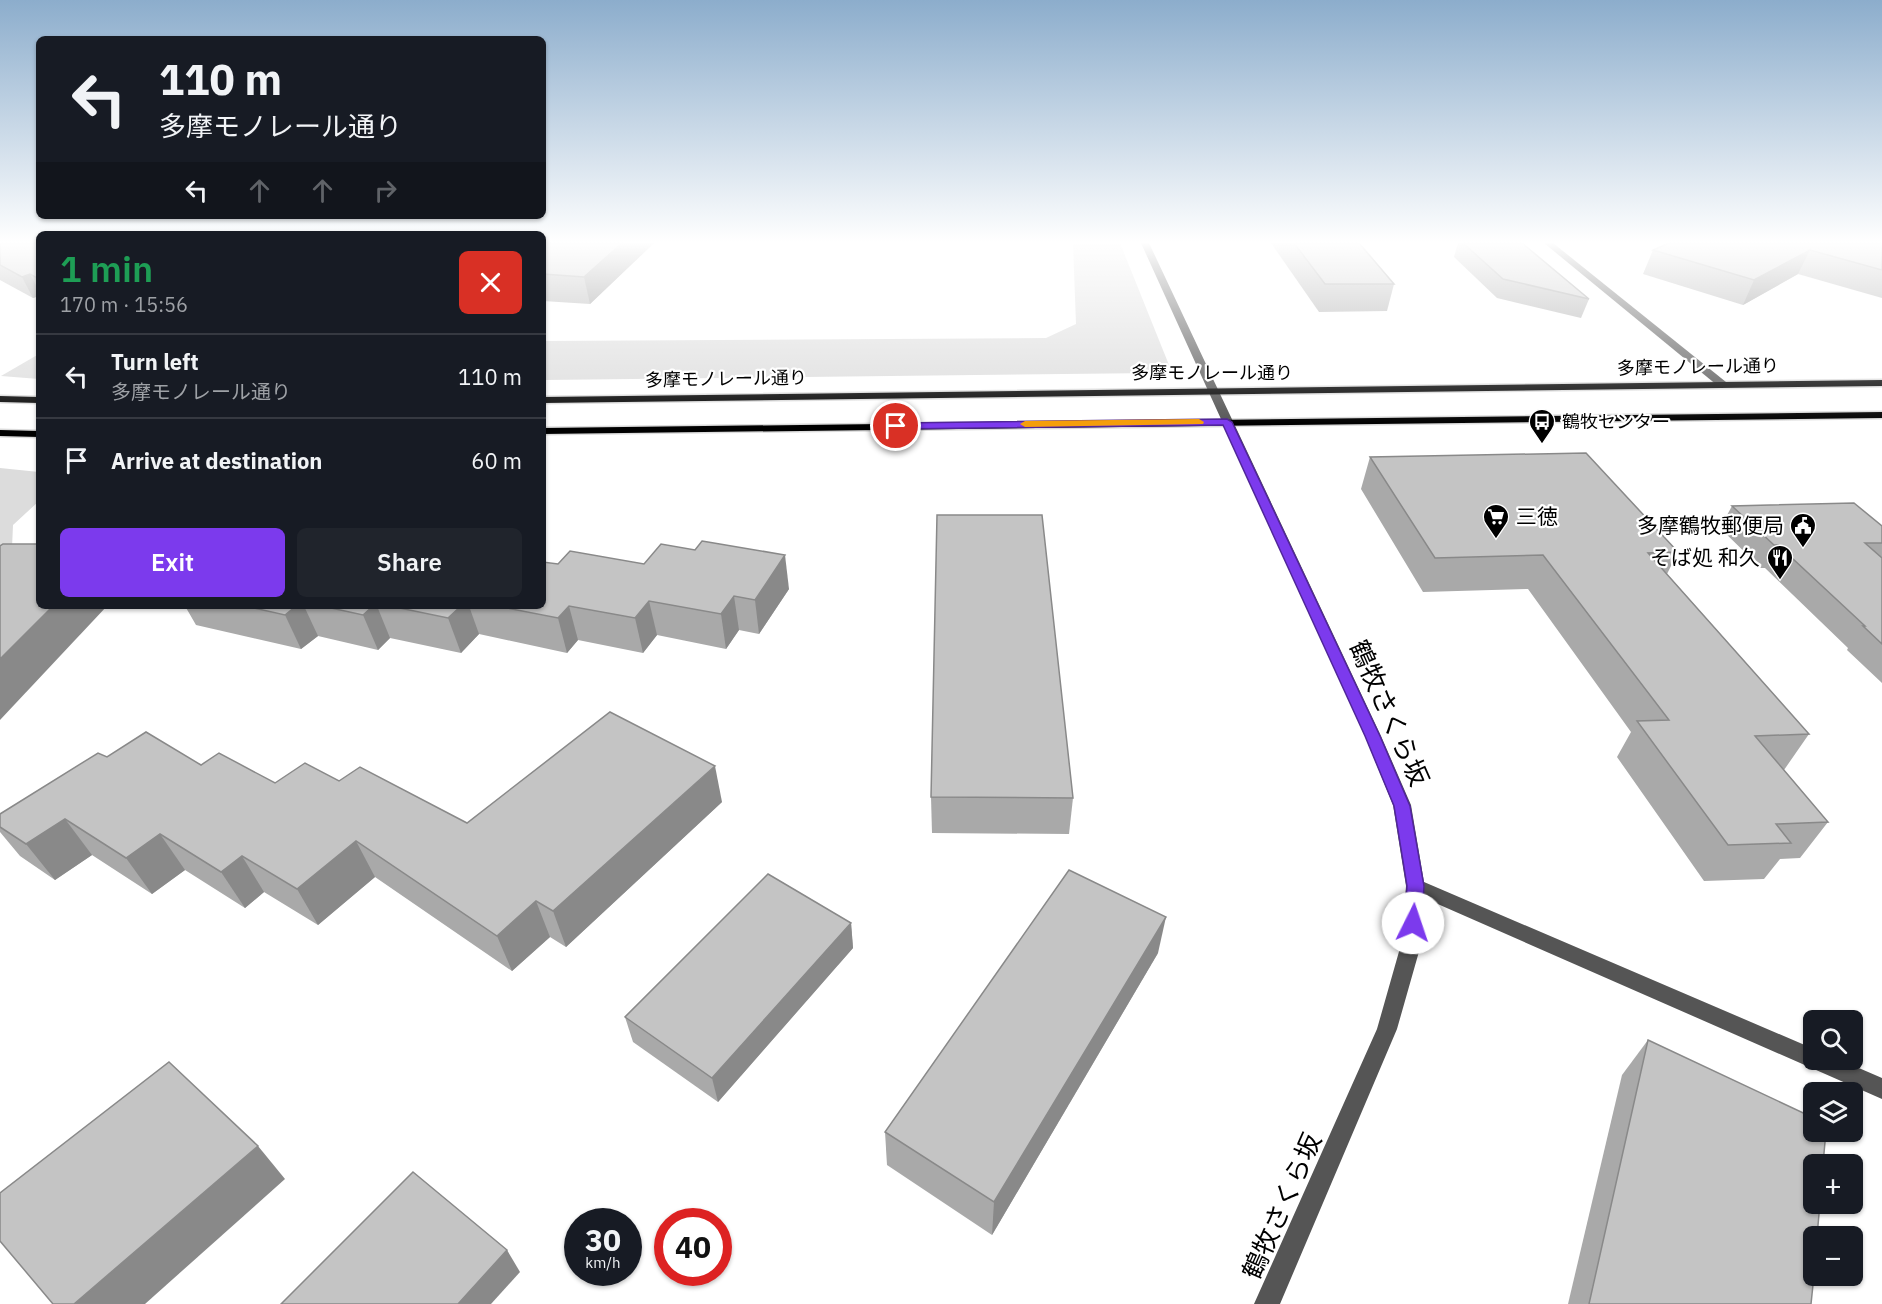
<!DOCTYPE html>
<html lang="en">
<head>
<meta charset="utf-8">
<style>
	body { margin:0; font-family:"IBM Plex Sans","Noto Sans JP",sans-serif; background:#20242c; color:#f1f3f6; height:100vh; display:flex; flex-direction:column; font-size:22px; white-space:nowrap }
	* { box-sizing:border-box; margin:0 }
	p { font-size:20px; color:#9ea1a6 }
	.icon { flex:none; width:33px; height:33px; fill:none; stroke:currentColor; stroke-width:2; stroke-linecap:round; stroke-linejoin:round }
	.map { position:relative; flex:1; overflow:hidden }
	.details { position:absolute; left:36px; top:231px; width:510px; height:378px; display:flex; flex-direction:column; background:#171b24; border-radius:9px; box-shadow:0 2px 4px #0004 }
	.details>* { flex:none }
	.hud { position:absolute; left:36px; top:36px; width:510px; height:183px; border-radius:9px; box-shadow:0 2px 4px #0004; background:#171b24; color:#f1f3f6; overflow:hidden }
	.buttons { position:absolute; left:1803px; top:1010px; display:grid; gap:12px }
	.buttons a { display:grid; place-items:center; width:60px; height:60px; border-radius:9px; background:#171b24; box-shadow:0 2px 4px #0004; font-size:30px }
	.speed { position:absolute; left:564px; top:1208px; display:flex; gap:12px; font-size:30px; font-weight:700; text-align:center }
	.speed>* { display:grid; place-content:center; width:78px; height:78px; border-radius:50%; background:#171b24; box-shadow:0 2px 4px #0004; line-height:1 }
	.speed small { font-size:15px; font-weight:400 }
	.speed .limit { border:9px solid #d22; background:#fff; color:#111 }
	.pin { position:absolute; display:grid; place-items:center; width:51px; height:51px; color:#fff; margin:-26px; border:3px solid #fff; border-radius:50%; box-shadow:0 2px 6px #0007 }
	.me { position:absolute; width:66px; margin:-33px; rotate:4deg; stroke-linejoin:round; filter:drop-shadow(0 0 4px #0008) }
	.turn { display:flex; align-items:center; gap:21px; height:126px; padding:0 24px; font-size:27px }
	.turn .icon { width:78px; height:78px; stroke-width:2.5 }
	.turn b { display:block; font-size:42px; line-height:51px }
	.lanes { display:flex; align-items:center; height:57px; padding:0 24px; background:#0003; justify-content:center; gap:30px; direction:ltr }
	.lanes .off { opacity:.35 }
	.round { display:grid; place-items:center; flex:none; width:63px; height:63px; border-radius:9px; background:#20242c }
	.head { display:flex; align-items:center; justify-content:space-between; height:102px; padding:0 24px }
	h1 { font-size:36px; font-weight:600; line-height:45px; color:#1e9e55 }
	.cta { display:flex; gap:12px; margin-top:auto; padding:12px 24px }
	.cta a { flex:1; height:69px; border-radius:9px; background:#7c3aed; color:#fff; font-size:24px; font-weight:600; line-height:69px; text-align:center }
	.cta a+a { background:#20242c; color:#f1f3f6 }
	ul { padding:0; list-style:none }
	li { display:flex; align-items:center; gap:18px; height:84px; padding:0 24px; border-top:2px solid #363941 }
	li div { flex:1 }
	li b { display:block; font-size:22px }
	li em { font-style:normal }
	.map>svg:first-child { display:block }
</style>
</head>
<body>
<div class="map">
<svg width="1882" height="1304" viewBox="0 0 1882 1304">
	<rect width="100%" height="100%" fill="#fff"/>
	<g fill="#dcdcdc">
		<polygon points="1073,243 1120,243 1169,365 1155,373 543,380 543,341 1046,338 1076,324"/>
		<polygon points="39,354 39,379 1,376"/>
		<polygon points="0,468 39,472 39,501 13,525 12,548 0,577"/>
	</g>
	<g fill="none" stroke-linecap="round" stroke-linejoin="round">
		<defs>
			<g id="major">
				<polygon points="1882,380 1882,386 543,403 543,397"/>
				<polygon points="0,396 39,397 39,403 0,402"/>
				<polygon points="1882,412 1882,418 543,434 543,428"/>
				<polygon points="0,430 39,431 39,437 0,436"/>
			</g>
		</defs>
		<use href="#major" stroke="#dbdbdb" stroke-width="3"/>
		<g fill="#555" fill-rule="evenodd">
			<polygon points="1141,243 1149,243 1381,736 1411,805 1424,882 1814,1049 1814,1059 1838,1059 1882,1078 1882,1099 1424,898 1422,941 1397,1029 1280,1304 1254,1304 1377,1029 1402,941 1406,886 1393,805 1365,736"/>
			<polygon points="1544,243 1553,243 1726,382 1726,386 1718,386"/>
		</g>
		<use href="#major" fill="#000" fill-rule="evenodd"/>
	</g>
	<g fill="#a9a9a9">
		<polygon points="0,243 39,243 39,296 33,298 0,280"/>
		<polygon points="543,243 654,243 590,304 543,301"/>
		<polygon points="1271,243 1359,243 1394,284 1387,311 1319,312"/>
		<polygon points="1458,243 1522,243 1589,299 1581,318 1497,298 1454,257"/>
		<polygon points="1882,243 1882,298 1798,274 1743,305 1643,274 1653,250"/>
		<polygon points="1370,457 1678,552 1667,574 1809,734 1784,770 1828,822 1800,858 1780,859 1764,879 1704,881 1617,757 1631,732 1528,589 1423,592 1361,489"/>
		<polygon points="1732,506 1882,526 1882,683 1847,650 1848,648 1765,568 1761,568 1720,528"/>
		<polygon points="558,564 789,589 759,634 739,630 726,649 657,635 643,653 578,640 567,653 479,634 461,653 390,638 378,650 318,636 301,649 196,625 185,606 543,606"/>
		<polygon points="107,757 201,765 275,783 339,781 467,823 722,802 566,947 550,937 512,971 375,877 318,925 264,892 245,908 185,870 152,894 92,855 55,880 20,856 0,832 0,814"/>
		<polygon points="931,797 1073,798 1069,834 932,833"/>
		<polygon points="851,923 853,948 718,1102 633,1042 625,1017"/>
		<polygon points="1158,953 992,1235 887,1165 885,1132"/>
		<polygon points="1648,1040 1811,1304 1568,1304 1622,1075"/>
	</g>
	<g fill="#898989">
		<polygon points="622,243 654,243 590,304 584,277"/>
		<polygon points="1810,250 1798,274 1743,305 1754,280"/>
		<polygon points="30,274 39,291 39,296 33,298 22,277"/>
		<polygon points="785,555 789,589 759,634 755,600"/>
		<polygon points="734,596 739,630 726,649 721,614"/>
		<polygon points="649,601 657,635 643,653 635,618"/>
		<polygon points="53,606 107,606 0,720 0,659"/>
		<polygon points="296,606 304,606 318,636 301,649 285,615"/>
		<polygon points="373,606 377,606 390,638 378,650 363,615"/>
		<polygon points="461,606 469,606 479,634 461,653 448,618"/>
		<polygon points="569,606 578,640 567,653 558,618"/>
		<polygon points="715,766 722,802 566,947 553,911"/>
		<polygon points="65,819 92,855 55,880 26,844"/>
		<polygon points="160,834 185,870 152,894 126,858"/>
		<polygon points="356,841 375,877 318,925 297,889"/>
		<polygon points="242,856 264,892 245,908 221,872"/>
		<polygon points="536,901 550,937 512,971 497,936"/>
		<polygon points="1166,917 1158,953 992,1235 994,1202"/>
		<polygon points="851,923 853,948 718,1102 712,1078"/>
		<polygon points="258,1146 285,1179 145,1304 74,1304"/>
		<polygon points="507,1250 520,1272 491,1304 458,1304"/>
	</g>
	<g fill="#c4c4c4" stroke="#898989" stroke-width="1.5">
		<polygon points="0,243 39,243 39,279 30,274 22,277 0,265"/>
		<polygon points="543,243 622,243 584,277 543,274"/>
		<polygon points="1294,243 1359,243 1394,284 1325,284"/>
		<polygon points="1463,243 1522,243 1589,299 1503,279"/>
		<polygon points="1669,243 1882,243 1882,270 1810,250 1754,280 1653,250"/>
		<polygon points="1586,453 1678,552 1648,553 1809,734 1755,736 1828,822 1776,824 1791,843 1728,845 1637,721 1669,720 1543,555 1435,558 1370,457"/>
		<polygon points="1854,503 1882,526 1882,543 1865,543 1882,558 1882,644 1863,626 1865,626 1778,545 1774,545 1732,506"/>
		<polygon points="937,515 1042,515 1073,798 931,797"/>
		<polygon points="702,541 785,555 755,600 734,596 721,614 649,601 635,618 569,606 558,618 497,606 543,606 543,562 558,564 570,551 644,564 661,544 695,550"/>
		<polygon points="3,544 39,544 39,606 53,606 0,659 0,546"/>
		<polygon points="245,606 296,606 285,615"/>
		<polygon points="322,606 373,606 363,615"/>
		<polygon points="390,606 461,606 448,618"/>
		<polygon points="610,712 715,766 553,911 536,901 497,936 356,841 297,889 242,856 221,872 160,834 126,858 65,819 26,844 0,827 0,814 98,753 107,757 146,732 201,765 219,753 275,783 305,763 339,781 360,767 467,823"/>
		<polygon points="1069,870 1166,917 994,1202 885,1132"/>
		<polygon points="768,874 851,923 712,1078 625,1017"/>
		<polygon points="1648,1040 1814,1118 1814,1131 1826,1131 1823,1164 1814,1164 1814,1203 1820,1203 1817,1236 1814,1236 1814,1275 1811,1304 1589,1304"/>
		<polygon points="169,1062 258,1146 74,1304 53,1304 0,1241 0,1193"/>
		<polygon points="413,1172 507,1250 458,1304 281,1304"/>
	</g>
	<linearGradient id="sky" x2="0" y2="1"><stop stop-color="#8cadcc"/><stop offset="0.57" stop-color="#fff"/><stop offset="1" stop-color="#fff" stop-opacity="0"/></linearGradient>
	<rect width="1882" height="425" fill="url(#sky)"/>
	<polygon fill="#7c3aed" stroke="#51269a" stroke-width="1.5" points="1227,419 1232,422 1380,736 1410,806 1424,886 1422,923 1419,928 1413,930 1407,928 1404,923 1407,886 1394,806 1365,736 1223,425 896,429 891,426 896,423"/>
	<polygon fill="#f59e0b" points="1199,419 1204,422 1203,424 1025,427 1020,424 1025,421"/>
	<defs>
		<symbol id="bus-pin" viewBox="-11 -11 22 30"><path d="M0 17L-7.5 6A9.5 9.5 0 1 1 7.5 6Z" fill="#000" stroke="#fff"/><path d="M-5-6H5V4H4V6H2V4H-2V6H-4V4H-5ZM-3.5-4V0h7V-4ZM-3.5 1.2v1.5H-2V1.2ZM2 1.2v1.5H3.5V1.2Z" fill="#fff"/></symbol>
		<symbol id="supermarket-pin" viewBox="-11 -11 22 30"><path d="M0 17L-7.5 6A9.5 9.5 0 1 1 7.5 6Z" fill="#000" stroke="#fff"/><path d="M-6-5.5h2.5l.6 2H6L4.5 2H-2.5L-4.4-4H-6ZM-1.5 3.2a1.3 1.3 0 1 0 .1 0ZM3 3.2a1.3 1.3 0 1 0 .1 0Z" fill="#fff"/></symbol>
		<symbol id="civic-pin" viewBox="-11 -11 22 30"><path d="M0 17L-7.5 6A9.5 9.5 0 1 1 7.5 6Z" fill="#000" stroke="#fff"/><path d="M-.6-6.5H3V-4.5H.6V-3L4-1V1h2V6H-6V1h2V-1L-.6-3ZM-1.2 2.5V6h2.4V2.5Z" fill="#fff"/></symbol>
		<symbol id="restaurant-pin" viewBox="-11 -11 22 30"><path d="M0 17L-7.5 6A9.5 9.5 0 1 1 7.5 6Z" fill="#000" stroke="#fff"/><path d="M-5-6h1v4h1v-4h1v4h1v-4h1v5L-1.5 .5V6h-2V.5L-5-1ZM5-6V6H3V1.5H1.5Q1.5-4 5-6Z" fill="#fff"/></symbol>
	</defs>
	<g fill-rule="evenodd">
		<use href="#bus-pin" x="1527" y="407" width="30" height="40"/>
		<use href="#supermarket-pin" x="1481" y="502" width="30" height="40"/>
		<use href="#civic-pin" x="1788" y="511" width="30" height="40"/>
		<use href="#restaurant-pin" x="1765" y="543" width="30" height="40"/>
	</g>
	<g text-anchor="middle" stroke-width="4.5" stroke-linejoin="round" paint-order="stroke">
		<g font-size="18" fill="#000" stroke="#fff">
			<text transform="translate(1698 367) rotate(-1)" y="6">多摩モノレール通り</text>
			<text x="1212" y="379">多摩モノレール通り</text>
			<text transform="translate(726 379) rotate(-1)" y="6">多摩モノレール通り</text>
		</g>
		<g font-size="18" fill="#000" stroke="#fff" text-anchor="start">
			<text x="1562" y="428">鶴牧センター</text>
		</g>
		<g font-size="21" fill="#000" stroke="#fff" text-anchor="end">
			<text x="1516" y="524" text-anchor="start">三徳</text>
			<text x="1784" y="533">多摩鶴牧郵便局</text>
			<text x="1760" y="565">そば処 和久</text>
		</g>
		<g font-size="26" fill="#000" stroke="#fff">
			<text transform="translate(1389 713) rotate(66)" y="9">鶴牧さくら坂</text>
			<text transform="translate(1282 1206) rotate(-66)" y="9">鶴牧さくら坂</text>
		</g>
	</g>
</svg>
<div class="buttons">
<a><svg class="icon" aria-label="search" viewBox="0 0 24 24"><circle cx="10" cy="10" r="6"/><path d="M15 15l6 6"/></svg></a>
<a><svg class="icon" aria-label="layers" viewBox="0 0 24 24"><path d="M12 4l9 5-9 5-9-5zM3 14l9 5 9-5"/></svg></a>
<a>+</a>
<a>−</a>
</div>
<div class="speed"><div>30<small>km/h</small></div><div class="limit">40</div></div>
<div class="pin" style="left:896px;top:426px;background:#d93025"><svg class="icon" aria-label="arrive" viewBox="0 0 24 24"><path d="M6 21V4h12l-3 4 3 4H6"/></svg></div>
<svg class="me" style="left:1413px;top:923px" viewBox="-20 -20 40 40"><circle r="19" fill="#fff"/><path d="M0-13L10 11 0 6-10 11z" fill="#7c3aed"/></svg>
<div class="hud">
<div class="turn"><svg class="icon" aria-label="left" viewBox="0 0 24 24"><path d="M17 20v-9H6M10 6l-5 5 5 5"/></svg><div><b>110 m</b>多摩モノレール通り</div></div>
<div class="lanes"><svg class="icon" aria-label="left" viewBox="0 0 24 24"><path d="M17 20v-9H6M10 6l-5 5 5 5"/></svg><svg class="icon off" aria-label="ahead" viewBox="0 0 24 24"><path d="M12 20V5M6 11l6-6 6 6"/></svg><svg class="icon off" aria-label="ahead" viewBox="0 0 24 24"><path d="M12 20V5M6 11l6-6 6 6"/></svg><svg class="icon off" aria-label="right" viewBox="0 0 24 24"><path d="M7 20v-9h11M14 6l5 5-5 5"/></svg></div>
</div>
<section class="details">
<div class="head"><div><h1>1 min</h1><p>170 m · 15:56</p></div><a class="round" style="background:#d93025;color:#fff"><svg class="icon" aria-label="close" viewBox="0 0 24 24"><path d="M6 6l12 12M18 6L6 18"/></svg></a></div>
<ul>
<li><svg class="icon" aria-label="left" viewBox="0 0 24 24"><path d="M17 20v-9H6M10 6l-5 5 5 5"/></svg><div><b>Turn left</b><p>多摩モノレール通り</p></div><em>110 m</em></li>
<li><svg class="icon" aria-label="arrive" viewBox="0 0 24 24"><path d="M6 21V4h12l-3 4 3 4H6"/></svg><div><b>Arrive at destination</b></div><em>60 m</em></li>
</ul>
<div class="cta"><a>Exit</a><a>Share</a></div>
</section>
</div>
</body>
</html>
